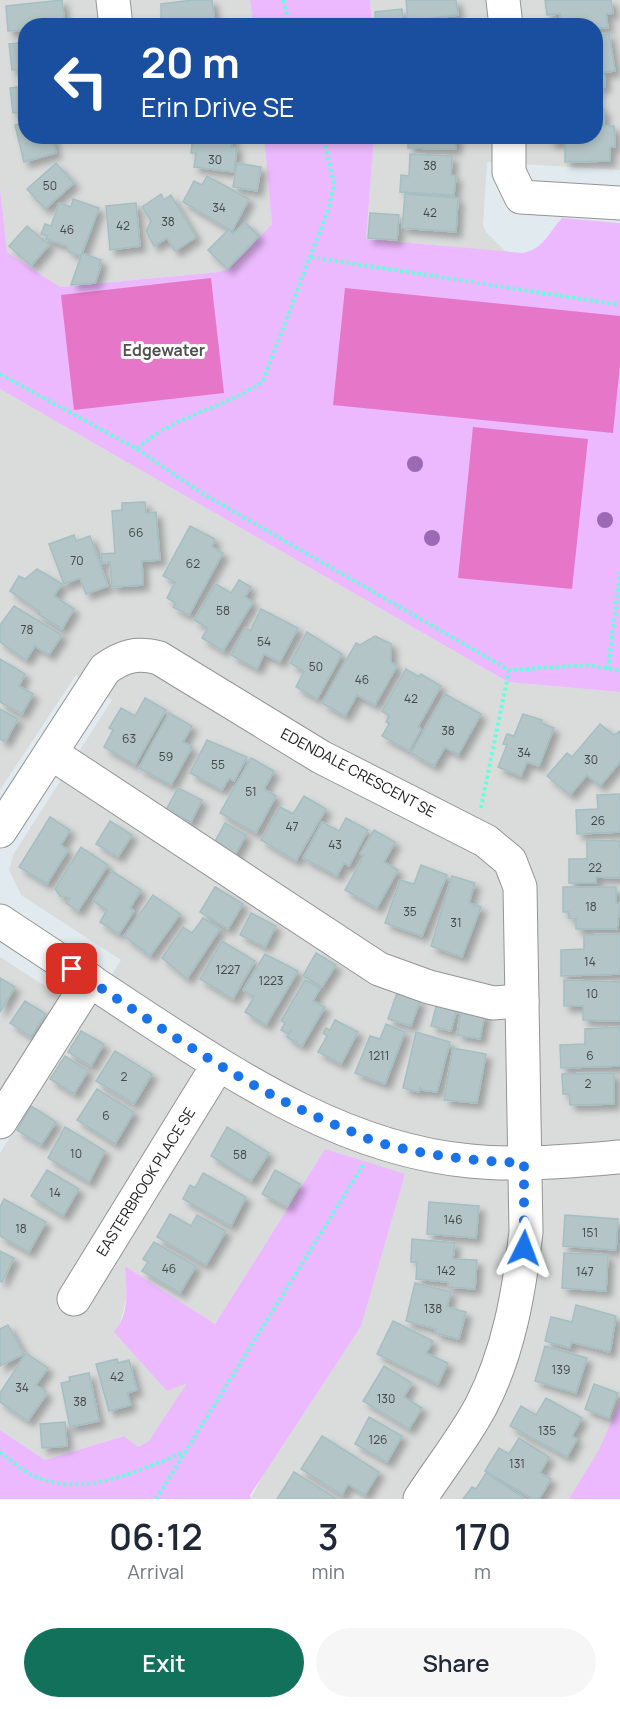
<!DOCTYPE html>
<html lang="en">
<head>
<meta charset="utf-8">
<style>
	body { margin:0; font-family:Manrope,sans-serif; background:#f6f6f7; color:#1f2937; height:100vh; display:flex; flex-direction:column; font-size:22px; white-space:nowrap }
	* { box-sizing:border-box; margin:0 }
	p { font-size:20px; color:#747a83 }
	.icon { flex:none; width:33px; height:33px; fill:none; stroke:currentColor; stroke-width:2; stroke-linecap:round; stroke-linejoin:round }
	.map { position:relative; height:1499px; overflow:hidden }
	.drawer { display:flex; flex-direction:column; background:#fff; flex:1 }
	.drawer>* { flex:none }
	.banner { position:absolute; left:18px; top:18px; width:585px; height:126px; border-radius:24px; box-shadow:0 3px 9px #0003; background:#1a4fa0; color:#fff; overflow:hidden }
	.pin { position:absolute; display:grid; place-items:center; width:51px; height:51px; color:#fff; margin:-26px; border-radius:12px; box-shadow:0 3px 9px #0006 }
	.me { position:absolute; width:66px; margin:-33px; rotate:3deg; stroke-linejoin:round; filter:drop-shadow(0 0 4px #0008) }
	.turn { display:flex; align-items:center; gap:21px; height:126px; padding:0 24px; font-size:27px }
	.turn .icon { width:78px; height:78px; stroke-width:2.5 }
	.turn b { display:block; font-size:42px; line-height:51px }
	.eta { display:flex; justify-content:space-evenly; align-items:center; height:102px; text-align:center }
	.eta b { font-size:36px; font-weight:600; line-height:42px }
	.action { display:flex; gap:12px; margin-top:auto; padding:12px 24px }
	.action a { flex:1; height:69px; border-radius:36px; background:#11715a; color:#fff; font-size:24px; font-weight:600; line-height:69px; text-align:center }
	.action a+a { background:#f6f6f7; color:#1f2937 }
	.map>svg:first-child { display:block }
</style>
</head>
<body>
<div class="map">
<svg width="620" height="1499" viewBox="0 0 620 1499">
	<defs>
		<filter id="shadow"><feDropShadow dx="5.5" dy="5.5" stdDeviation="3" flood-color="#0004"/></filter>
	</defs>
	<rect width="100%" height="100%" fill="#e1ebef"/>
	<g fill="#dadbdb">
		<polygon points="0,0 250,0 253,25 26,26 26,136 264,137 272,224 229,269 219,272 60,287 7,252 0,188"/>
		<polygon points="370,0 620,0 620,170 487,162 483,225 486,232 506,252 366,239 374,137 596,136 596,26 372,25"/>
		<polygon points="0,389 508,682 620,692 620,1499 251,1499 405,1175 325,1149 215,1324 125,1266 127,1296 119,1326 188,1382 149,1441 138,1447 123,1436 45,1460 0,1430 0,1153 121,960 21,895 9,870 13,855 112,700 76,675 0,790"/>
		<polygon points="0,957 62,997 0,1093"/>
	</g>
	<g fill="#ecb9fe">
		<polygon points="250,0 370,0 372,25 253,25"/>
		<path d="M264,137h110l-8,102 157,14c21,-4 26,-21 39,-35l58,5v469l-112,-10 -508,-293v-201l7,64 53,35 159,-15 10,-3 43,-45z"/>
		<path d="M325,1149l80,25 -44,152 -111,169 1,4h-251v-69l45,30 79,-24 14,11 11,-6 38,-58 -20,8 -53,-59c17,-20 12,-43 11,-66l90,58z"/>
		<polygon points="620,1401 620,1499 569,1499 599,1450"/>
	</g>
	<g fill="#e677c8">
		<polygon points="211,278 224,393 74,410 61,295"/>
		<polygon points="345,288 620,316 620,365 613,433 333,405"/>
		<polygon points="473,427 588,439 572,589 458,578"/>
	</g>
	<g fill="#b4c5c7" stroke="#a3bfc2" stroke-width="1.5" filter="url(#shadow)">
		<polygon points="62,0 65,26 26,26 26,30 8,31 6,6"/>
		<polygon points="193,0 212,0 215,23 161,26 161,4"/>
		<polygon points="406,0 456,0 458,15 408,21"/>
		<polygon points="545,0 611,0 613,13 606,14 608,28 562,26 560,14 547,15"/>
		<polygon points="402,9 404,26 376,26 375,12"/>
		<polygon points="609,34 615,71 604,72 605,87 598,87 598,96 596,96 596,35"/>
		<polygon points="26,42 26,69 12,70 9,44"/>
		<polygon points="26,86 26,112 13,113 10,88"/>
		<polygon points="596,101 599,101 599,110 604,109 604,126 614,126 615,147 610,147 610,161 565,162 565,142 550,142 550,136 596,136"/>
		<polygon points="26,122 26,136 52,136 56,153 24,162 15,125"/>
		<polygon points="193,136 233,136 231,147 237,147 234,172 194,167 196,153 191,153"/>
		<polygon points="408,136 456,136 456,149 408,148"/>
		<polygon points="410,154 452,156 451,175 456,176 454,195 400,192 401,175 409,176"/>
		<polygon points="56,163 74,183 45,209 27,189"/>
		<polygon points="237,163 261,167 257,191 233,187"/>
		<polygon points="207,176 249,199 232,231 183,202 194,181 202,185"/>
		<polygon points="161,194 164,200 171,195 196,237 175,251 167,238 154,246 146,231 151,221 142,207"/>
		<polygon points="405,194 458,198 456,232 402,228"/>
		<polygon points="73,199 99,208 81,256 69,252 67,246 46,239 47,236 41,234 45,224 51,226 59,203 71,207"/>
		<polygon points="136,203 140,246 110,250 106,206"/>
		<polygon points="370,213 399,215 397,240 368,238"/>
		<polygon points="245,222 259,236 227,269 208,250 229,229 233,234"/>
		<polygon points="27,226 49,245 31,266 9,246"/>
		<polygon points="82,253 101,260 99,266 101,266 95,283 71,285"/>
		<polygon points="145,502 146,513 156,512 160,560 142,561 143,585 112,587 110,562 102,563 101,554 115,553 112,511 122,510 122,503"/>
		<polygon points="190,526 215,539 212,547 223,553 189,615 173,607 176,603 167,598 175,582 163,576"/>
		<polygon points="74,535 76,541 90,536 108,586 86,594 80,578 64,584 49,544"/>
		<polygon points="37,569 62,584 54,596 74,609 62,629 38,614 40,612 10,591 19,576 25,579"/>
		<polygon points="239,580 251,587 245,597 253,602 223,651 202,638 208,628 194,620 216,584 231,593"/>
		<polygon points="14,606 62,635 49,655 35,646 26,660 0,642 0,625"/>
		<polygon points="261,609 298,628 280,662 264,654 257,669 231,655 245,628 250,631"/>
		<polygon points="307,632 342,654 317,699 296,687 304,671 290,663"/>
		<polygon points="375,636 391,644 391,662 397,666 375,705 357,695 345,716 322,703 356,643 360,645"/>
		<polygon points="0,659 25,674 19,686 33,694 22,714 0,702"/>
		<polygon points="406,669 419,677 421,674 441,686 418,727 421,729 409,751 382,736 389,724 386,722 389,716 382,711"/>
		<polygon points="445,694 481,714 458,755 445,747 434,766 411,753"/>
		<polygon points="145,698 166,710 135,765 104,747 113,730 109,728 121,708 135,716"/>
		<polygon points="0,709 18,719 5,742 0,739"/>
		<polygon points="169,713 192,726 183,742 192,747 171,785 139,768"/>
		<polygon points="523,714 542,720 541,723 554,728 539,766 527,762 521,776 498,767 507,745 503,744 507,734 514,736"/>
		<polygon points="600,724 614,735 620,731 620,762 600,786 587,775 570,795 547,776 567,753 572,757"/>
		<polygon points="207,740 247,757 234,781 229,778 222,790 190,773"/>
		<polygon points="251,758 274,771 264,789 276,796 256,833 220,813"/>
		<polygon points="178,788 202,800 191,822 166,810"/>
		<polygon points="620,794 620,832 577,834 576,810 598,809 597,795"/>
		<polygon points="304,796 326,809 296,861 261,840 280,807 293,814"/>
		<polygon points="50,817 70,830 61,845 68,850 47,884 19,867"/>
		<polygon points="346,818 368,830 349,866 344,863 337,876 303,858 322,822 339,831"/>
		<polygon points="110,821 132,835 118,857 96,844"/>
		<polygon points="225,823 246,835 234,857 213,845"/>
		<polygon points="374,830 395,842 384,862 398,870 377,908 345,890 364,855 360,854"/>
		<polygon points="587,840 620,841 620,878 596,877 596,883 569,883 569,859 587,859"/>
		<polygon points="81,847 108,865 78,911 66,903 70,898 60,896 55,889"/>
		<polygon points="421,865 447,875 422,936 385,923 400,880 414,884"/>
		<polygon points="112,871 141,890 130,908 134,911 119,934 100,922 107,910 93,901"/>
		<polygon points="452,876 475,883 469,903 481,907 462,957 431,946"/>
		<polygon points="215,887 243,904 228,929 200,912"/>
		<polygon points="563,887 616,887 616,903 620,903 617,929 576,929 576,919 569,918 569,912 563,912"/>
		<polygon points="153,895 180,914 150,956 124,936"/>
		<polygon points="251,913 276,926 265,947 240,935"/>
		<polygon points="203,918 220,929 187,979 162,958 183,927 192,933"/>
		<polygon points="620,934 620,974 561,976 561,950 584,949 584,935"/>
		<polygon points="222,941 255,961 233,999 200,979"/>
		<polygon points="316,953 336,965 322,987 303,976"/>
		<polygon points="265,954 298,971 266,1025 245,1012 254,997 243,990"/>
		<polygon points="0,978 15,987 0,1012"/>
		<polygon points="305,980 320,988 313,1001 325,1007 302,1046 287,1037 292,1029 288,1034 281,1030 285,1023 281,1021"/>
		<polygon points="564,980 620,982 620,1021 583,1020 583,1006 564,1006"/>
		<polygon points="397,993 420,1001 411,1026 388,1019"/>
		<polygon points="25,1001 46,1014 31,1037 10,1023"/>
		<polygon points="437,1003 457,1008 451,1031 431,1026"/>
		<polygon points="461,1009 485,1013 480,1039 457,1035"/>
		<polygon points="335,1020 358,1032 341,1064 318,1052 327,1036 323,1033 326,1028 330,1030"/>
		<polygon points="386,1024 405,1032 385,1084 355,1073 370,1036 380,1039"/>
		<polygon points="620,1027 620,1066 561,1068 560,1045 585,1044 585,1029"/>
		<polygon points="81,1031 104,1044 91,1066 68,1052"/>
		<polygon points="416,1032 450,1042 437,1092 422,1090 420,1087 419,1092 403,1088"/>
		<polygon points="453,1048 486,1054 477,1103 444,1100"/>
		<polygon points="115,1051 152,1074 134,1104 96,1081"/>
		<polygon points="65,1056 88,1071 74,1094 50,1079"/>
		<polygon points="614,1073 614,1104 570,1105 569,1094 563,1094 562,1074"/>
		<polygon points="97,1089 134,1112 115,1144 77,1120"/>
		<polygon points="31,1106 56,1122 41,1145 17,1130"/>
		<polygon points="65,1127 105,1151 89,1182 48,1158"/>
		<polygon points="227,1127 269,1153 251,1181 211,1156"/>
		<polygon points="47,1170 79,1189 63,1216 31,1196"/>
		<polygon points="275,1170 300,1184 287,1207 262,1194"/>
		<polygon points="203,1173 246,1197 231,1226 183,1199 190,1185 195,1188"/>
		<polygon points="4,1199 46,1222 29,1252 0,1236 0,1207"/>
		<polygon points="429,1202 479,1206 476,1238 427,1234"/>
		<polygon points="170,1214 191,1226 197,1215 226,1231 206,1265 157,1237"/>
		<polygon points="565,1215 618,1219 616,1250 563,1246"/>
		<polygon points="412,1239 455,1243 453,1259 477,1260 475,1289 448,1287 448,1282 416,1279 417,1262 411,1262"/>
		<polygon points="154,1242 196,1266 180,1293 142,1271 148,1262 143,1259"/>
		<polygon points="0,1251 14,1258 2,1282 0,1281"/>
		<polygon points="564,1253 608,1255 606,1291 562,1288"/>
		<polygon points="415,1283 451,1292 447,1307 466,1312 459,1339 435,1333 436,1329 406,1321"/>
		<polygon points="576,1305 616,1316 610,1352 571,1342 570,1348 545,1341 551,1317 572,1322"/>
		<polygon points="393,1321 433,1341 426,1353 448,1363 438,1384 377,1354"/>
		<polygon points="8,1325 24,1354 0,1366 0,1329"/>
		<polygon points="545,1346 587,1358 576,1393 535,1381"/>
		<polygon points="26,1353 48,1368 36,1385 45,1391 46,1395 28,1421 0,1402 0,1393"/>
		<polygon points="117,1359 118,1363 129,1360 137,1390 127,1393 131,1405 109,1411 96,1364"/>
		<polygon points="384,1366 412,1383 404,1397 422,1408 409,1429 363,1401"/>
		<polygon points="89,1373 99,1421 70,1427 61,1383 70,1381 69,1377"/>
		<polygon points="594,1384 618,1393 609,1418 585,1409"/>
		<polygon points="546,1398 582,1418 572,1436 577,1439 567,1457 510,1426 521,1406 536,1415"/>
		<polygon points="369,1417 402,1436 387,1462 355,1444"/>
		<polygon points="65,1422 67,1446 42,1448 40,1424"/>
		<polygon points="322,1436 379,1472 365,1495 348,1484 342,1495 301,1469"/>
		<polygon points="519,1438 549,1457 540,1473 551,1479 539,1499 533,1499 485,1471 499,1448 509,1454"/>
		<polygon points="294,1472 337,1499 277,1499"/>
		<polygon points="486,1473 525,1499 463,1499 472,1487 476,1489"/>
	</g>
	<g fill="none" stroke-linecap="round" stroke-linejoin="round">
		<defs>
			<g id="minor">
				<polyline points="113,0 116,26"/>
				<polyline points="503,0 506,26"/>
				<polyline points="509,136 509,172 521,197 620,203"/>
				<polyline points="51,753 379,969 429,987 493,1003 522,1001"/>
				<path d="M0,831l105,-162c18,-13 32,-17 54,-11l162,99 165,84 24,20 10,26 6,345c-7,60 -17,120 -45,174 -17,32 -41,62 -61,93"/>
				<path d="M0,921c49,33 99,65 148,98 98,64 202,131 322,142 49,5 101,0 150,-4"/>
				<polyline points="0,1122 90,980"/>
				<polyline points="74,1299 218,1065"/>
			</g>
		</defs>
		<use href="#minor" stroke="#949494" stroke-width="35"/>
		<g stroke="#63ffda" stroke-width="4" stroke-dasharray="3 3" stroke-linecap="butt">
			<polyline points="283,0 290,26"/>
			<polyline points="311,257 620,305"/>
			<polyline points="0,374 137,449 200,492 509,670 588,665 620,671"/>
			<path d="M137,449c36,-34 87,-40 126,-68l66,-174 5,-23 -11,-48"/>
			<polyline points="608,669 620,572"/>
			<polyline points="481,808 509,670"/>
			<path d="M0,1452c11,8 22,19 34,24 50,23 104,-6 151,-24"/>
			<polyline points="156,1499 363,1165"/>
		</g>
		<use href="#minor" stroke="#fff" stroke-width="33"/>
	</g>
	<g fill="#9c6ab4">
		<circle cx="415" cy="464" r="8"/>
		<circle cx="605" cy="520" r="8"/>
		<circle cx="432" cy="538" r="8"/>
	</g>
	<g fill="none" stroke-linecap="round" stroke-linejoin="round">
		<path stroke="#1a73e8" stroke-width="10" stroke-dasharray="0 18" d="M72,969c86,56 170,118 266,157 14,5 28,13 42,17 48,13 94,18 144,20v85"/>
	</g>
	<g text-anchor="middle" stroke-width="6" stroke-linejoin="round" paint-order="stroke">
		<g font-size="12" fill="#434748">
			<text x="215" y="164">30</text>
			<text x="430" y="170">38</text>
			<text x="50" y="190">50</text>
			<text x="219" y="212">34</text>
			<text x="430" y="217">42</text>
			<text x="168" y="226">38</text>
			<text x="123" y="230">42</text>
			<text x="67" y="234">46</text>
			<text x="136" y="537">66</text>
			<text x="77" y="565">70</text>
			<text x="193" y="568">62</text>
			<text x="223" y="615">58</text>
			<text x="27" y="634">78</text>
			<text x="264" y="646">54</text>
			<text x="316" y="671">50</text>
			<text x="362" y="684">46</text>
			<text x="411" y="703">42</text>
			<text x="448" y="735">38</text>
			<text x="129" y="743">63</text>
			<text x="524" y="757">34</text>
			<text x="166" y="761">59</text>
			<text x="591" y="764">30</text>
			<text x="218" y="769">55</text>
			<text x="251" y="796">51</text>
			<text x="598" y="825">26</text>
			<text x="292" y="831">47</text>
			<text x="335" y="849">43</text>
			<text x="595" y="872">22</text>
			<text x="591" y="911">18</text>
			<text x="410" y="916">35</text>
			<text x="456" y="927">31</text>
			<text x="590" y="966">14</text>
			<text x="228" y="974">1227</text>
			<text x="271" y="985">1223</text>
			<text x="592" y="998">10</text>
			<text x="379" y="1060">1211</text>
			<text x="590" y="1060">6</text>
			<text x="124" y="1081">2</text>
			<text x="588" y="1088">2</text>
			<text x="106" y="1120">6</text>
			<text x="76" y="1158">10</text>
			<text x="240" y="1159">58</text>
			<text x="55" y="1197">14</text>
			<text x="453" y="1224">146</text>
			<text x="21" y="1233">18</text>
			<text x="590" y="1237">151</text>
			<text x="169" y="1273">46</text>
			<text x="446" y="1275">142</text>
			<text x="585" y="1276">147</text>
			<text x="433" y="1313">138</text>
			<text x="561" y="1374">139</text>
			<text x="117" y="1381">42</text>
			<text x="22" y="1392">34</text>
			<text x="386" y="1403">130</text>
			<text x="80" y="1406">38</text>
			<text x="547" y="1435">135</text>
			<text x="378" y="1444">126</text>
			<text x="517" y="1468">131</text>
		</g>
		<g font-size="15" fill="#1d1d1d" stroke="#fff">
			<text transform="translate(358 773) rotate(28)" y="5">EDENDALE CRESCENT SE</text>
			<text transform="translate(146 1182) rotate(-58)" y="5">EASTERBROOK PLACE SE</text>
		</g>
		<g font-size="16" font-weight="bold" fill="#505050" stroke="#fff">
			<text x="164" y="356">Edgewater</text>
		</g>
	</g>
</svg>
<div class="pin" style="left:72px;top:969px;background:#d93025"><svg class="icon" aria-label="arrive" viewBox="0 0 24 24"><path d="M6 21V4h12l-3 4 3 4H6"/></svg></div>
<svg class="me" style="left:524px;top:1248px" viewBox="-20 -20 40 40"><path d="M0-17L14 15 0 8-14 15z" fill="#1a73e8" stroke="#fff" stroke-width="4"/></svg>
<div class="banner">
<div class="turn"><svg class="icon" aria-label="left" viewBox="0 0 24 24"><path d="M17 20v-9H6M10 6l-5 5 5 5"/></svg><div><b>20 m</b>Erin Drive SE</div></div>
</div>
</div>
<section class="drawer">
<div class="eta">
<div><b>06:12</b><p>Arrival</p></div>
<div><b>3</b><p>min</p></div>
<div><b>170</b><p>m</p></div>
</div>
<div class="action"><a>Exit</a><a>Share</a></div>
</section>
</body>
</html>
